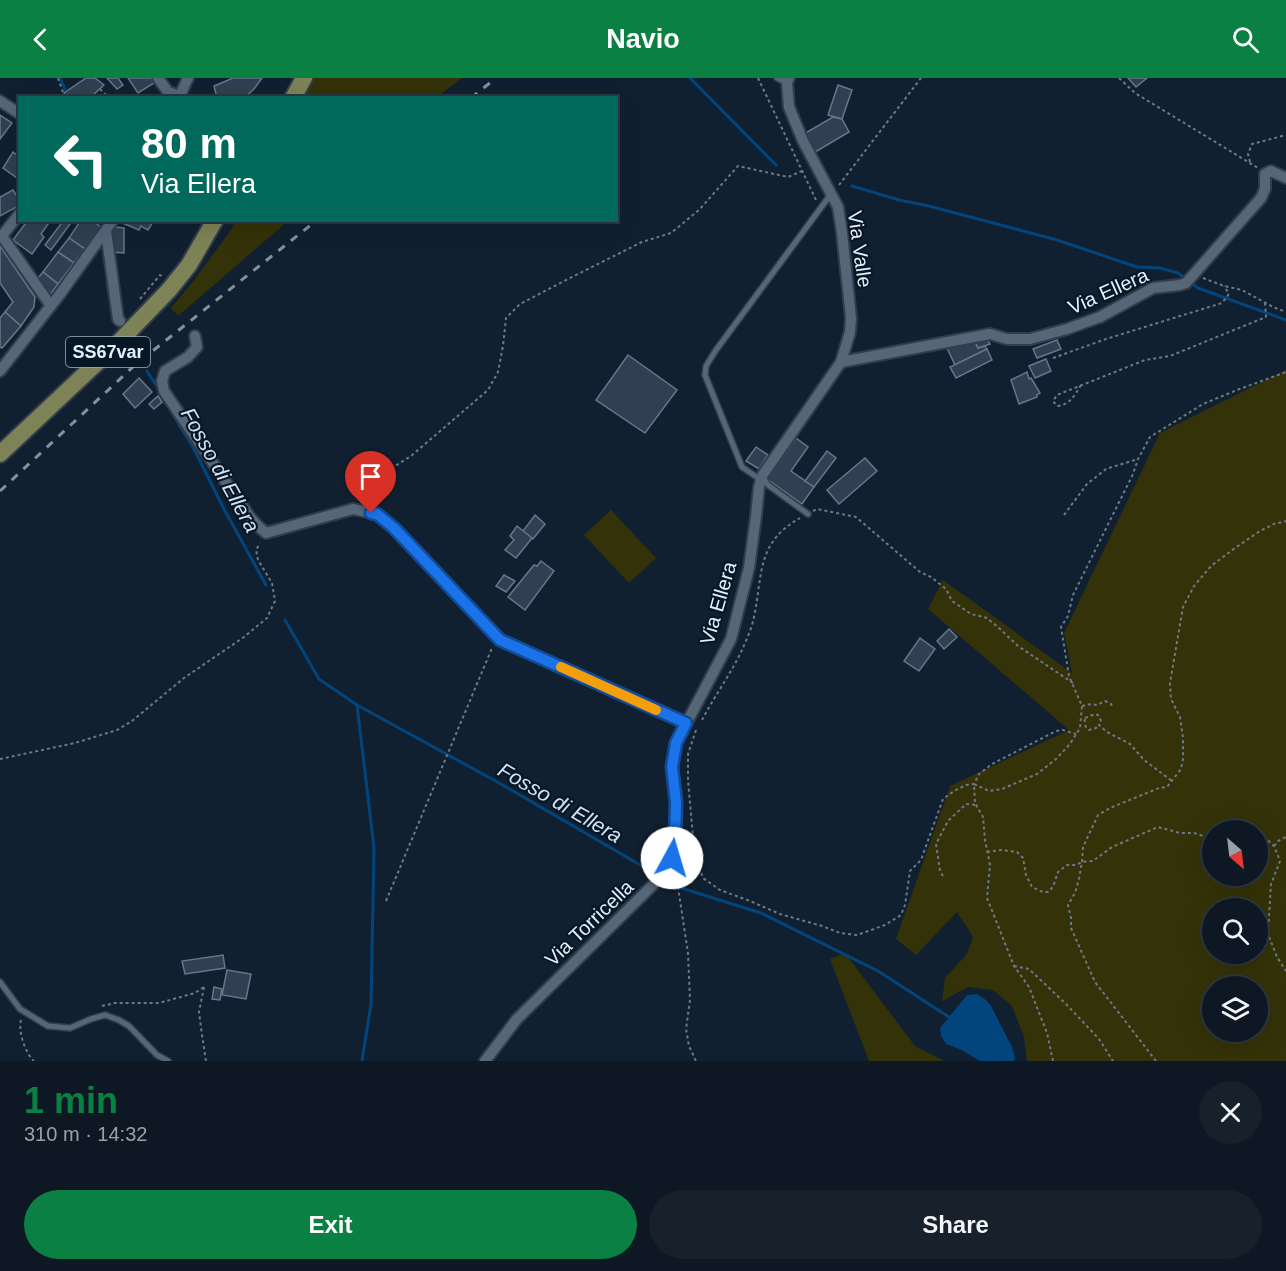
<!DOCTYPE html>
<html lang="en">
<head>
<meta charset="utf-8">
<style>
	body { margin:0; font-family:Helvetica,sans-serif; background:#16212c; color:#f1f3f6; height:100vh; display:flex; flex-direction:column; font-size:22px; white-space:nowrap }
	* { box-sizing:border-box; margin:0 }
	p { font-size:20px; color:#9aa0a6 }
	.icon { flex:none; width:33px; height:33px; fill:none; stroke:currentColor; stroke-width:2; stroke-linecap:round; stroke-linejoin:round }
	.map { position:relative; height:983px; overflow:hidden }
	.details { display:flex; flex-direction:column; background:#0d1824; flex:1 }
	.details>* { flex:none }
	.banner { position:absolute; left:18px; top:18px; width:600px; height:126px; border-radius:0px; box-shadow:0 6px 24px #0002,0 0 0 2px #2d3741; background:#00695c; color:#fff; overflow:hidden }
	.needle { width:39px; rotate:152deg }
	.tools { position:absolute; left:1202px; top:742px; display:grid; gap:12px }
	.tools a { display:grid; place-items:center; width:66px; height:66px; border-radius:50%; background:#0d1824; box-shadow:0 6px 24px #0002,0 0 0 2px #2d3741; font-size:30px }
	.pin { position:absolute; display:grid; place-items:center; width:51px; height:51px; color:#fff; margin:-62px -26px; border-radius:50% 50% 50% 0; rotate:-45deg; box-shadow:0 0 6px #0007 }
	.pin .icon { rotate:45deg }
	.me { position:absolute; width:66px; margin:-33px; rotate:6deg; stroke-linejoin:round; filter:drop-shadow(0 0 4px #0008) }
	.turn { display:flex; align-items:center; gap:21px; height:126px; padding:0 24px; font-size:27px }
	.turn .icon { width:78px; height:78px; stroke-width:2.5 }
	.turn b { display:block; font-size:42px; line-height:51px }
	.round { display:grid; place-items:center; flex:none; width:63px; height:63px; border-radius:32px; background:#16212c }
	.headline { display:flex; align-items:center; justify-content:space-between; height:102px; padding:0 24px }
	h1 { font-size:36px; font-weight:800; line-height:45px; color:#0b8043 }
	.primary-button { display:flex; gap:12px; margin-top:auto; padding:12px 24px }
	.primary-button a { flex:1; height:69px; border-radius:36px; background:#0b8043; color:#fff; font-size:24px; font-weight:800; line-height:69px; text-align:center }
	.primary-button a+a { background:#16212c; color:#f1f3f6 }
	header { display:flex; justify-content:space-between; align-items:center; height:78px; padding:0 24px; background:#0b8043; color:#fff; font-size:27px; font-weight:800 }
	.map>svg:first-child { display:block }
</style>
</head>
<body>
<header><svg class="icon" aria-label="back" viewBox="0 0 24 24"><path d="M15 5l-7 7 7 7"/></svg>Navio<svg class="icon" aria-label="search" viewBox="0 0 24 24"><circle cx="10" cy="10" r="6"/><path d="M15 15l6 6"/></svg></header>
<div class="map">
<svg width="1286" height="983" viewBox="0 0 1286 983">
	<rect width="100%" height="100%" fill="#112030"/>
	<g fill="#343208" fill-rule="evenodd">
		<polygon points="311,0 462,0 437,19 301,20"/>
		<polygon points="235,143 288,143 178,238 171,230 192,205 231,152"/>
		<path d="M1286,292v691h-259l-3,-24 -12,-31 -19,-16 -25,-3 -26,14 3,-23 22,-24 6,-17 -16,-25 -41,43 -20,-16 54,-153 119,-56 -141,-121 15,-29 129,93 -8,-40 96,-200zM1212,753h45v45h-45zM1212,831h45v45h-45zM1212,909h45v45h-45z"/>
		<polygon points="611,432 656,480 629,505 584,457"/>
		<polygon points="845,875 915,968 944,983 869,983 830,881"/>
	</g>
	<polygon fill="#02447c" points="977,916 986,922 991,928 1012,969 1015,979 1014,983 980,983 962,972 946,966 941,958 940,950 967,917"/>
	<g fill="none" stroke-linecap="round" stroke-linejoin="round">
		<g stroke="#02447c" stroke-width="3">
			<polyline points="60,0 65,11"/>
			<polyline points="690,0 776,87"/>
			<polyline points="852,108 899,122 929,128 1057,162 1137,189 1160,190 1178,195 1185,200"/>
			<polyline points="1190,204 1198,210 1286,242"/>
			<polyline points="107,205 111,226"/>
			<polyline points="147,293 160,313"/>
			<polyline points="172,335 194,371 225,433 266,507"/>
			<polyline points="285,542 319,601 357,627 501,706 678,809 761,835 878,893 952,941"/>
			<polyline points="357,627 374,770 371,926 362,983"/>
		</g>
	</g>
	<g fill="#304052" stroke="#65778a" stroke-width="1.5">
		<polygon points="86,0 95,0 104,7 92,18 92,20 67,20 64,15"/>
		<polygon points="107,0 118,0 123,7 117,11"/>
		<polygon points="128,0 151,0 154,5 138,15"/>
		<polygon points="233,0 262,0 254,11 244,20 217,20 214,8"/>
		<polygon points="1128,0 1147,0 1136,9"/>
		<polygon points="838,7 852,12 842,41 828,37"/>
		<polygon points="0,37 12,45 0,61"/>
		<polygon points="833,39 842,41 849,54 812,76 802,57"/>
		<polygon points="20,73 20,102 3,90 13,74 17,77"/>
		<polygon points="13,112 20,123 20,127 0,138 0,119"/>
		<polygon points="22,142 51,142 41,156 44,159 32,176 13,162 25,146 22,143"/>
		<polygon points="64,142 73,142 51,172 45,167"/>
		<polygon points="81,142 91,142 101,149 85,171 69,160"/>
		<polygon points="154,142 148,152 141,148 139,152 118,143"/>
		<polygon points="114,149 124,150 124,175 111,174 110,154"/>
		<polygon points="69,160 85,171 74,185 58,174"/>
		<polygon points="0,168 35,219 34,229 21,248 5,234 13,224 0,205"/>
		<polygon points="58,174 74,185 58,206 43,194"/>
		<polygon points="43,194 58,206 50,217 38,200"/>
		<polygon points="5,234 21,248 2,270 0,269 0,240"/>
		<polygon points="987,261 990,266 978,270 975,264"/>
		<polygon points="1057,262 1061,271 1037,280 1033,271"/>
		<polygon points="975,264 978,270 985,268 987,271 955,287 947,270"/>
		<polygon points="987,271 992,282 956,300 950,289"/>
		<polygon points="628,277 677,312 645,355 596,322"/>
		<polygon points="1046,281 1051,293 1035,300 1029,288"/>
		<polygon points="1027,294 1029,301 1031,300 1040,315 1037,317 1037,319 1019,326 1011,302"/>
		<polygon points="139,300 152,314 135,330 123,316"/>
		<polygon points="158,318 162,324 154,331 149,326"/>
		<polygon points="796,360 808,369 791,393 814,409 802,426 767,401"/>
		<polygon points="756,369 768,377 759,391 746,383"/>
		<polygon points="827,373 836,380 814,409 805,403"/>
		<polygon points="865,380 877,393 839,426 827,412"/>
		<polygon points="535,437 545,446 533,461 523,453"/>
		<polygon points="517,448 532,460 516,480 505,472 514,462 510,458"/>
		<polygon points="541,483 554,493 525,532 508,519 534,487 537,488"/>
		<polygon points="504,497 515,503 506,514 496,508"/>
		<polygon points="949,551 957,559 944,571 937,563"/>
		<polygon points="920,560 935,571 919,593 904,583"/>
		<polygon points="223,877 225,890 185,896 182,883"/>
		<polygon points="227,892 251,896 246,921 222,917"/>
		<polygon points="214,909 222,911 220,922 212,921"/>
	</g>
	<g fill="none" stroke-linecap="round" stroke-linejoin="round">
		<defs>
			<g id="service">
				<polyline points="777,0 787,5"/>
				<polyline points="763,399 768,407 808,436"/>
				<polyline points="761,402 742,389 705,297 706,288 716,272 831,116"/>
				<polyline points="0,904 20,931 48,948 70,950 91,941 105,937 119,942 129,948 157,977 168,983"/>
			</g>
			<g id="minor">
				<polyline points="158,0 168,14 180,18"/>
				<polyline points="179,20 188,0"/>
				<polyline points="0,23 20,36"/>
				<polyline points="106,153 118,241 120,243"/>
				<polyline points="0,158 2,158 20,135"/>
				<polyline points="2,158 51,228"/>
				<polyline points="195,258 197,269 188,279 165,293 162,303 164,313 249,438 258,448 266,455 353,431 377,436 394,450 500,562 686,645"/>
				<polyline points="841,284 990,256 1007,261 1030,261 1067,251 1100,239 1153,210 1180,207 1186,205 1261,120 1265,111 1265,96 1271,93 1286,100"/>
				<polyline points="0,293 60,216 113,142"/>
				<polyline points="485,983 517,941 665,795 672,780 675,760 676,724 672,689 676,665 731,561 749,490 756,438 759,409 762,398 841,284 850,254 851,240 842,155 838,129 803,63 789,29 787,5 789,0"/>
			</g>
			<g id="primary">
				<polyline points="293,20 304,0"/>
				<polyline points="0,376 119,264 169,212 189,187 215,142"/>
			</g>
		</defs>
		<use href="#service" stroke="#333c49" stroke-width="8"/>
		<use href="#minor" stroke="#333c49" stroke-width="14"/>
		<use href="#primary" stroke="#333c49" stroke-width="20"/>
		<g stroke="#6d7987" stroke-width="2" stroke-dasharray="3 3" stroke-linecap="butt">
			<polyline points="58,0 65,20"/>
			<polyline points="758,0 816,122"/>
			<polyline points="1119,0 1135,15 1258,90"/>
			<polyline points="100,11 109,20"/>
			<polyline points="1250,84 1248,76 1252,66 1286,57"/>
			<polyline points="839,107 921,0"/>
			<polyline points="1203,200 1224,208 1242,212 1273,229 1286,234"/>
			<polyline points="140,221 160,197 163,199"/>
			<polyline points="1053,280 1106,261 1222,225 1229,216 1224,208"/>
			<path d="M1081,307c-7,11 -11,20 -24,21l-4,-5 4,-6 88,-35 25,-4 96,-39 -1,-14"/>
			<polyline points="365,423 362,417 365,407 411,378 488,312 498,294 503,268 506,240 520,226 568,201 642,164 671,155 699,132 738,88 788,99 802,93"/>
			<polyline points="813,433 817,431 856,439 920,494 931,499 946,511 952,523 971,536 987,540 1000,551 1018,568 1073,605"/>
			<polyline points="1064,437 1087,406 1106,391 1138,381"/>
			<polyline points="1082,628 1091,626 1097,627 1105,623 1111,626 1113,630"/>
			<polyline points="1085,640 1095,636 1098,637 1101,643 1099,647 1107,654 1130,666 1144,682 1172,703"/>
			<path d="M1085,641c-1,5 0,8 4,11l7,-2 3,-3"/>
			<path d="M702,642c12,-23 28,-45 39,-68 5,-11 11,-24 13,-35 9,-43 2,-74 46,-99"/>
			<polyline points="696,652 688,676 688,702 694,770 692,782 680,802 678,809 688,875 690,922 686,951 689,968 696,983"/>
			<polyline points="0,681 75,665 117,652 132,643 184,600 244,559 267,540 275,523 272,505 258,482 256,472 260,465"/>
			<polyline points="1257,761 1265,760 1274,768 1280,783 1271,806 1268,856 1277,879 1286,893"/>
			<polyline points="1274,768 1278,763 1286,759"/>
			<polyline points="694,772 703,800 720,812 750,823 780,836 822,848 840,855 857,857 885,847 901,837 905,827 910,793 921,782 943,721 954,713 966,707 974,706 979,696 992,686 1056,653 1063,652 1076,656"/>
			<polyline points="987,774 1001,772 1017,774 1023,780 1026,797 1032,809 1043,814 1048,814 1053,809 1058,794 1067,787 1076,787 1082,784 1093,783 1112,769 1158,749 1180,755 1194,755 1212,761"/>
			<polyline points="943,798 940,793 936,766 948,743 966,726 976,727"/>
			<polyline points="386,823 492,570"/>
			<polyline points="1014,888 1029,891 1066,926 1099,961 1113,983"/>
			<polyline points="204,909 199,934 202,957 206,983"/>
			<polyline points="102,928 115,925 159,925 195,915 204,909"/>
			<path d="M21,942c-3,11 4,33 13,41"/>
			<polyline points="1053,983 1047,955 1029,909 1014,888 987,820 990,787 985,762 983,739 975,725 974,706 989,713 1002,711 1037,696 1056,681 1070,666 1080,650 1082,628 1069,598 1061,549 1068,538 1073,517 1133,396 1138,381 1150,359 1203,326 1237,312 1286,294"/>
			<polyline points="1156,983 1095,904 1071,850 1071,840 1068,827 1075,815 1079,801 1082,784 1083,769 1098,737 1110,730 1159,710 1167,709 1181,691 1183,681 1183,660 1180,639 1171,621 1170,605 1183,529 1194,508 1211,488 1235,470 1260,453 1274,446 1286,443"/>
		</g>
		<use href="#service" stroke="#556679" stroke-width="5"/>
		<use href="#minor" stroke="#556679" stroke-width="10"/>
		<use href="#primary" stroke="#7d8356" stroke-width="16"/>
		<g stroke="#84909e" stroke-width="3" stroke-dasharray="8 8" stroke-linecap="butt">
			<polyline points="471,20 496,0"/>
			<polyline points="0,413 135,287 317,142"/>
		</g>
	</g>
	<g fill="none" stroke-linecap="round" stroke-linejoin="round">
		<defs>
			<polyline id="route" points="371,435 377,436 394,450 500,562 686,645 676,665 672,689 676,724 675,760 672,780"/>
		</defs>
		<use href="#route" stroke="#114b97" stroke-width="15"/>
		<use href="#route" stroke="#1a73e8" stroke-width="10"/>
		<polyline stroke="#f59e0b" stroke-width="10" points="561,589 656,632"/>
	</g>
	<g text-anchor="middle" stroke-width="4.5" stroke-linejoin="round" paint-order="stroke">
		<rect fill="#081726" stroke="#a3afbb" stroke-width="1.5" x="66" y="259" width="84" height="30" rx="4.5"/>
		<g font-size="18" font-weight="bold" fill="#e6f0fb">
			<text x="108" y="280">SS67var</text>
		</g>
		<g font-size="20" fill="#e6f0fb" stroke="#081726">
			<text transform="translate(860 171) rotate(82)" y="7">Via Valle</text>
			<text transform="translate(1108 213) rotate(-24)" y="7">Via Ellera</text>
			<text transform="translate(718 525) rotate(-74)" y="7">Via Ellera</text>
			<text transform="translate(589 845) rotate(-44)" y="7">Via Torricella</text>
		</g>
		<g font-size="21" font-style="italic" fill="#d3e2f3" stroke="#081726">
			<text transform="translate(220 392) rotate(61)" y="7">Fosso di Ellera</text>
			<text transform="translate(560 725) rotate(30)" y="7">Fosso di Ellera</text>
		</g>
	</g>
</svg>
<div class="tools">
<a><svg class="needle" viewBox="-14 -14 28 28"><path d="M0-13l5 13h-10z" fill="#e53935"/><path d="M0 13l5-13h-10z" fill="#9aa0a6"/></svg></a>
<a><svg class="icon" aria-label="search" viewBox="0 0 24 24"><circle cx="10" cy="10" r="6"/><path d="M15 15l6 6"/></svg></a>
<a><svg class="icon" aria-label="layers" viewBox="0 0 24 24"><path d="M12 4l9 5-9 5-9-5zM3 14l9 5 9-5"/></svg></a>
</div>
<div class="pin" style="left:371px;top:435px;background:#d93025"><svg class="icon" aria-label="arrive" viewBox="0 0 24 24"><path d="M6 21V4h12l-3 4 3 4H6"/></svg></div>
<svg class="me" style="left:672px;top:780px" viewBox="-20 -20 40 40"><circle r="19" fill="#fff"/><path d="M0-13L10 11 0 6-10 11z" fill="#1a73e8"/></svg>
<div class="banner">
<div class="turn"><svg class="icon" aria-label="left" viewBox="0 0 24 24"><path d="M17 20v-9H6M10 6l-5 5 5 5"/></svg><div><b>80 m</b>Via Ellera</div></div>
</div>
</div>
<section class="details">
<div class="headline"><div><h1>1 min</h1><p>310 m · 14:32</p></div><a class="round"><svg class="icon" aria-label="close" viewBox="0 0 24 24"><path d="M6 6l12 12M18 6L6 18"/></svg></a></div>
<div class="primary-button"><a>Exit</a><a>Share</a></div>
</section>
</body>
</html>
